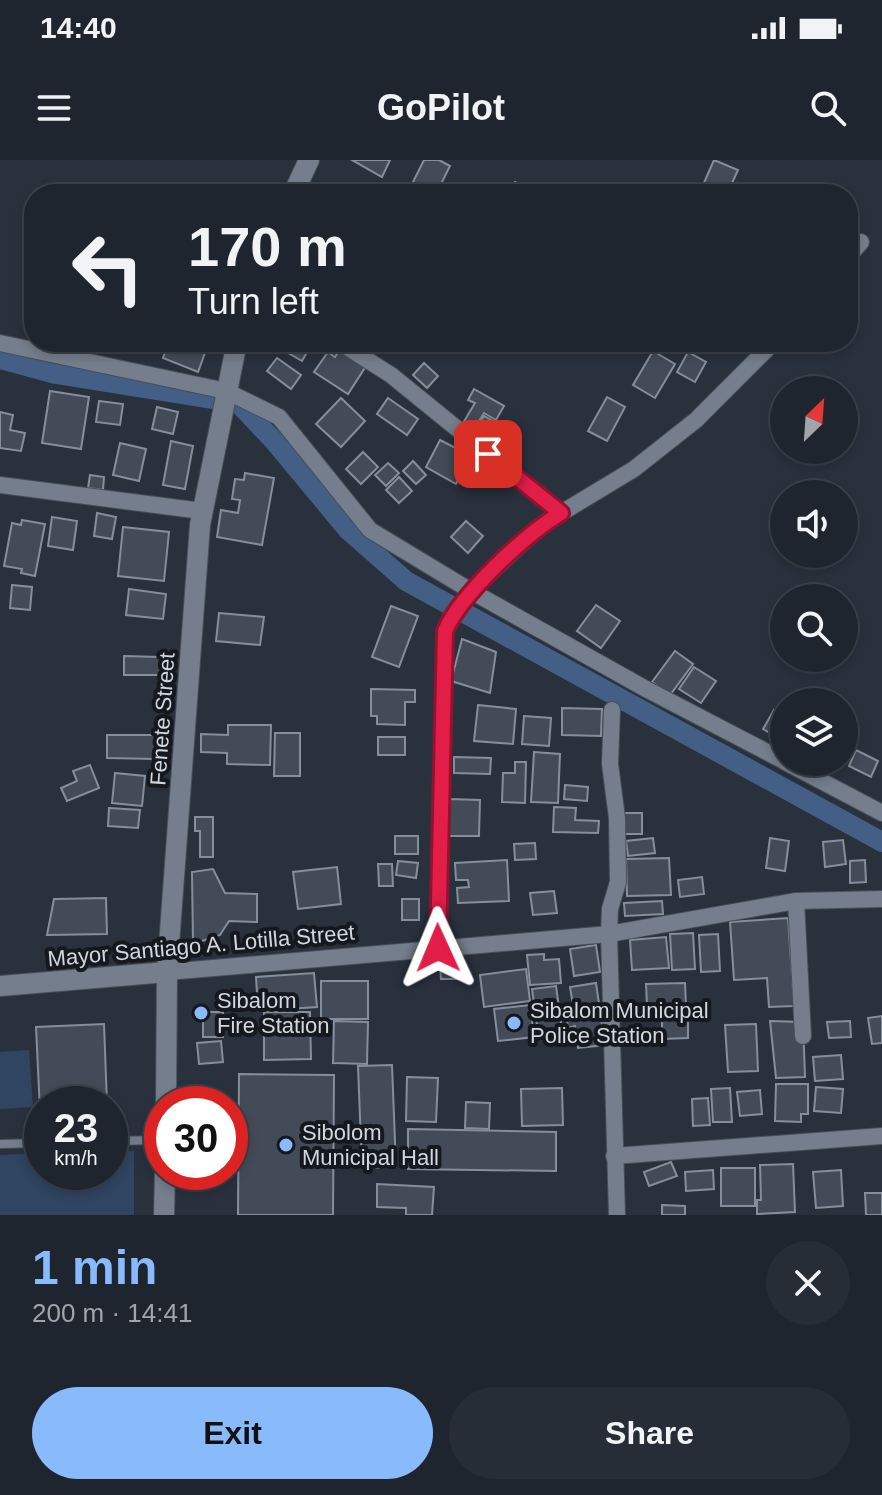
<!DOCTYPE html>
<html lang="en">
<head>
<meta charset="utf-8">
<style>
	body { margin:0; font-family:Arial,sans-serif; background:#272d36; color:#f1f3f6; height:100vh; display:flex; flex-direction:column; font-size:30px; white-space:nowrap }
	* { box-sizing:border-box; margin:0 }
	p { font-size:26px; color:#a1a5aa }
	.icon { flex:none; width:44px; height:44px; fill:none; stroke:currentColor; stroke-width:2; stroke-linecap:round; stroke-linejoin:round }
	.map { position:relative; height:1055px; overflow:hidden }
	.sheet { display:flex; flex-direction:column; background:#1f252e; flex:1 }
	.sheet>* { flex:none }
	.top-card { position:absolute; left:24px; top:24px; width:834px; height:168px; border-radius:32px; box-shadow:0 4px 12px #0003,0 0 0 2px #3c424a; background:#1f252e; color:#f1f3f6; overflow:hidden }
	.needle { width:52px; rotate:25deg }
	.tools { position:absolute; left:770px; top:216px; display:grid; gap:16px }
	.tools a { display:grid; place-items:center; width:88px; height:88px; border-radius:50%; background:#1f252e; box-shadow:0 4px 12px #0003,0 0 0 2px #3c424a; font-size:40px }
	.speed { position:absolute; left:24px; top:926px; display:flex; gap:16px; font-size:40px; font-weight:700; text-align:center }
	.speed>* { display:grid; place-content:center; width:104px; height:104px; border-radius:50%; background:#1f252e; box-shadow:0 4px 12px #0003,0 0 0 2px #3c424a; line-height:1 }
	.speed small { font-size:20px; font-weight:400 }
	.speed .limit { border:12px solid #d22; background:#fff; color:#111 }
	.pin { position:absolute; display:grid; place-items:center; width:68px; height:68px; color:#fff; margin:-34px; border-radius:16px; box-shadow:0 4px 12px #0006 }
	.me { position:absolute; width:88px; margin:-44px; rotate:359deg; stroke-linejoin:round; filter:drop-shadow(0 0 6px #0008) }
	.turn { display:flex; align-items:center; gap:28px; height:168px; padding:0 32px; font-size:36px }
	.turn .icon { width:104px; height:104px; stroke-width:2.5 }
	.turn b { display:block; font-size:56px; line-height:68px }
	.round { display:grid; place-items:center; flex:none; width:84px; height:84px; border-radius:42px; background:#272d36 }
	.head { display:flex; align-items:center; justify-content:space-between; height:136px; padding:0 32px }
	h1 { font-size:48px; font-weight:800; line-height:60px; color:#89bafc }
	.action { display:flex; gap:16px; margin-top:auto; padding:16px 32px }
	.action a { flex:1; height:92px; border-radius:48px; background:#89bafc; color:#111; font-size:32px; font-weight:800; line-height:92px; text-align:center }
	.action a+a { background:#272d36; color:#f1f3f6 }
	.status { display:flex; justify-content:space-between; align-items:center; height:56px; padding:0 40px; background:#1f252e; direction:ltr }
	.status svg { height:22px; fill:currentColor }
	header { display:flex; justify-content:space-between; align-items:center; height:104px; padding:0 32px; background:#1f252e; font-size:36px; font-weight:800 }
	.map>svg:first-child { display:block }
</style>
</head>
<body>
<div class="status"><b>14:40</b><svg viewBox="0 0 49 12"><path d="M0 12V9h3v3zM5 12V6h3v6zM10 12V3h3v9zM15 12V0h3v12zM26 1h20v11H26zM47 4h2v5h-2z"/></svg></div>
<header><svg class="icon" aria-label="menu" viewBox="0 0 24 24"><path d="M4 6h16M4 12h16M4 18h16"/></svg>GoPilot<svg class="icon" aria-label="search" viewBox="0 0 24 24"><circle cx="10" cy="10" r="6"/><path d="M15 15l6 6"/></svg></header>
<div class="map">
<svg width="882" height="1055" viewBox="0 0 882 1055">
	<rect width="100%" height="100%" fill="#29313d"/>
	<g fill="#304562">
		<polygon points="29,890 33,947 0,949 0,892"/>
		<polygon points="134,991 134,1055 0,1055 0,995 42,993 42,1012 110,1012 110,992"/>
	</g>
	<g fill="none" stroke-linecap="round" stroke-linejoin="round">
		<g stroke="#435f86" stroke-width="20">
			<polyline points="0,199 56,214 212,239"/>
			<polyline points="241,246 275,282 348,370 406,421 882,682"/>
		</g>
	</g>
	<g fill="#424b57" stroke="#858f9c" stroke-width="2">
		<polygon points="352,0 390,0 382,17"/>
		<polygon points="424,0 439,0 450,6 436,34 428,34 411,26"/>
		<polygon points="714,0 738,10 727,34 699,34"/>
		<polygon points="515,22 535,32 534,34 502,34 505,29 510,32"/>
		<polygon points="737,23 759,32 758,34 732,34"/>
		<polygon points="169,182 209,182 198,212 163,198"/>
		<polygon points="269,182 313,182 302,201"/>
		<polygon points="340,189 366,206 348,234 314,212 328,192 335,197"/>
		<polygon points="653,191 675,204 655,238 633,225"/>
		<polygon points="688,192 706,202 695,222 677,212"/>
		<polygon points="277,198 301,215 291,229 267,211"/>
		<polygon points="424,203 438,216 427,228 413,215"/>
		<polygon points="474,229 504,246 496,260 484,253 474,269 463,263 475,243 468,240"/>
		<polygon points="50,231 89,237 81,289 42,283"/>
		<polygon points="607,237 625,247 607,281 588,271"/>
		<polygon points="341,238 365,261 341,287 316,264"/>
		<polygon points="388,238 418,259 407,275 377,254"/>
		<polygon points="99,241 123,244 120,265 96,262"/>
		<polygon points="157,247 178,252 173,274 152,269"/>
		<polygon points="0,252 13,255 10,270 25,273 21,291 0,288"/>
		<polygon points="484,256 495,262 486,276 476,270"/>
		<polygon points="440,280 471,296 456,324 426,307"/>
		<polygon points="171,281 193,286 185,329 163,325"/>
		<polygon points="120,283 146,289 139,321 113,315"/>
		<polygon points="363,292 378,307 361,324 346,309"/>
		<polygon points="413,301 426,315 416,324 403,311"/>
		<polygon points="388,303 399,313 386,326 375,315"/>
		<polygon points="245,313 274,318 262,385 217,377 221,350 238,353 240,340 232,339 235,319 244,320"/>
		<polygon points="90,315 104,317 103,330 88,328"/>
		<polygon points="399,317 412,331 399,343 386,330"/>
		<polygon points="97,353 116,357 112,379 94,376"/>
		<polygon points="52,357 77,361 73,390 48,386"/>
		<polygon points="22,360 45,364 35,416 21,413 22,409 4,406 12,363 21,365"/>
		<polygon points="466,361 483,376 468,393 451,377"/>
		<polygon points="123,367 169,372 164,421 118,416"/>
		<polygon points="12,425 32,427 30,450 10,448"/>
		<polygon points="129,429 166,434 163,459 126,455"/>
		<polygon points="596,445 620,461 601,488 577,471"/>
		<polygon points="391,446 418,456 399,507 372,497"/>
		<polygon points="219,453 264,457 260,485 216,481"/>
		<polygon points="462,479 496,492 490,533 451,521"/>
		<polygon points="675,491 693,504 670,535 652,522"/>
		<polygon points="124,496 160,497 160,515 124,515"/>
		<polygon points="694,507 716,521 701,543 679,529"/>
		<polygon points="371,529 415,530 415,542 405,542 405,565 377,564 377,556 371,556"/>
		<polygon points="478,545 516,549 513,584 474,581"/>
		<polygon points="562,548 602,549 601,576 562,575"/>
		<polygon points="774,550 784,556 783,581 763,569"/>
		<polygon points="524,556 551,558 549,586 522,584"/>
		<polygon points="228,565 271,565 270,605 227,604 227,593 201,592 201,574 228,575"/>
		<polygon points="275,573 300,573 300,616 274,616"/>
		<polygon points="107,575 155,575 155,599 107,598"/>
		<rect x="378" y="577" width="27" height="18"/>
		<polygon points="856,590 878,601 871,617 849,606"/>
		<polygon points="534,592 560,594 558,643 531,642"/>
		<polygon points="454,597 491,598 490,614 454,613"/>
		<polygon points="515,602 526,602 525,643 502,642 503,613 515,613"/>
		<polygon points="90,605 99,628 67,641 61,628 77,621 73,611"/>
		<polygon points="115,613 145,616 142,646 112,643"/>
		<polygon points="565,625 588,627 587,641 564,639"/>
		<polygon points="449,639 480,640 479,676 448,676"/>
		<polygon points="554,647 576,648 575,660 599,661 598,673 553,672"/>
		<polygon points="109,648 140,650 138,668 108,666"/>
		<polygon points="624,653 642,653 642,674 623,674"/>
		<polygon points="195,657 213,657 213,697 200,697 200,671 195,671"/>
		<rect x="395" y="676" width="23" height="18"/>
		<polygon points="653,678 655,693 628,696 626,681"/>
		<polygon points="770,678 789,681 785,711 766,708"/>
		<polygon points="843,680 846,704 825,707 823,682"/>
		<polygon points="535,683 536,699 515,700 514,684"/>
		<polygon points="669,698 671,735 627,736 626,699"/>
		<polygon points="507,700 509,741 458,743 457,728 469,727 468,720 456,720 455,703"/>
		<polygon points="865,700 866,722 850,723 850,701"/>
		<polygon points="398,701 418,703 416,718 396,715"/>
		<polygon points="378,704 392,704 393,726 379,726"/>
		<polygon points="337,707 341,744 298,749 293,712"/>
		<polygon points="213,709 225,733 257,734 257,762 229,761 220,775 193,784 192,712"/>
		<polygon points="702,717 704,734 680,737 678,720"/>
		<polygon points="554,731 557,753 533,755 530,733"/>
		<polygon points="106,738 107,774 47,775 54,739"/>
		<rect x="402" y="739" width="17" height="21"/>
		<polygon points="662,741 663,754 625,756 624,743"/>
		<polygon points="788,758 794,846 769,847 767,818 734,820 730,762"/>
		<polygon points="693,773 695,809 672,810 670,774"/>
		<polygon points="718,774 720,811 701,812 699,775"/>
		<polygon points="666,777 669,808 632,810 630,780"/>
		<polygon points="596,785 600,812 574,816 570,789"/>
		<polygon points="544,794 544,800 559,799 561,823 530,825 527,795"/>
		<polygon points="440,807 458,807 458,819 441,819"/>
		<polygon points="526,809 530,841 484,847 480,815"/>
		<polygon points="314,813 317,847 258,851 256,817"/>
		<rect x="321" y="821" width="47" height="38"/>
		<polygon points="596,823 605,885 578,888 575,866 568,868 566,853 574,852 570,827"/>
		<polygon points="685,823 686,846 647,846 646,824"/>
		<polygon points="556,826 563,877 539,880 532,829"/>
		<polygon points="530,845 534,877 498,881 494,849"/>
		<polygon points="688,850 688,878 662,879 662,851"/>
		<rect x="203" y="852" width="20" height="25"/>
		<polygon points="264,852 310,852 311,899 264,900"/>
		<polygon points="882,856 882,883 872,884 868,858"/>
		<polygon points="334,861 368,862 367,904 333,903"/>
		<polygon points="770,861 803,862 805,917 776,918"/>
		<polygon points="850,861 851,877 829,878 827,862"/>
		<polygon points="104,864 107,944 42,944 41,972 36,867"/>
		<polygon points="756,864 758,911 728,912 725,865"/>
		<polygon points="221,881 223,902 199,904 197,883"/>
		<polygon points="841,895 843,919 815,921 813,897"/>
		<polygon points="392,905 396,1007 362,1008 358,906"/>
		<polygon points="239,914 334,915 333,1055 238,1055"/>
		<polygon points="407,917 438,918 436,962 406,961"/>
		<polygon points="776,924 808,924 808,954 801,954 801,962 775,961"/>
		<polygon points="816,927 843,929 841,953 814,951"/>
		<polygon points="562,928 563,965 522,966 521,929"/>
		<polygon points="730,928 732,962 713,962 711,929"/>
		<polygon points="760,930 762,954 740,956 737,932"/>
		<polygon points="708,938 710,965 693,966 692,939"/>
		<polygon points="466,942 490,943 489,969 465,968"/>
		<polygon points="408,969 556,972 556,1011 408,1009"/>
		<polygon points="671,1002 677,1016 649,1026 644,1012"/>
		<polygon points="793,1004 795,1052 757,1054 757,1040 761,1040 760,1005"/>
		<rect x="721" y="1008" width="34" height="38"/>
		<polygon points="713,1010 714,1029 686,1031 685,1012"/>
		<polygon points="841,1010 843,1046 816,1048 813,1012"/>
		<polygon points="377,1024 434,1027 432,1055 406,1055 406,1048 377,1047"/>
		<polygon points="865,1033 882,1033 882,1055 866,1055"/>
		<polygon points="662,1045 685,1046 685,1055 662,1055"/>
	</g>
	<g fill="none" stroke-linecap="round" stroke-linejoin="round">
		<defs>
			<g id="lane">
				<polyline points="110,981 162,980"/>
				<polyline points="0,984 42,983"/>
			</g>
			<g id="street">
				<polyline points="848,97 861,82"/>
				<polyline points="339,182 391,215 561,353"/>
				<polyline points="0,183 226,231 279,257 370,370 471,431 646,529 784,601"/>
				<polyline points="0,325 202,351"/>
				<polyline points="612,550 610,604 617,658 618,722 610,749 609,774 617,1055"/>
				<polyline points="785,602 882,653"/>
				<polyline points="796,741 803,876"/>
				<polyline points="438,788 445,471 452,454 471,431 543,364 634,309 696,260 774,182"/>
				<polyline points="167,812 609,774 796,741 882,739"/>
				<polyline points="614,996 882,976"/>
			</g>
			<g id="secondary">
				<polyline points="293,34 309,0"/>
				<polyline points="0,826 167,812"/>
				<polyline points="166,944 167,812 200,365 237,182"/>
				<polyline points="164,1055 165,1012"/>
			</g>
		</defs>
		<use href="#lane" stroke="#474e57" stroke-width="10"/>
		<use href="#street" stroke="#474e57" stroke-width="18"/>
		<use href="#secondary" stroke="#474e57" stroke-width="22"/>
		<use href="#lane" stroke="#757e8c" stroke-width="8"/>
		<use href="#street" stroke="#757e8c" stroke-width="16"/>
		<use href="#secondary" stroke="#757e8c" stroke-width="20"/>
	</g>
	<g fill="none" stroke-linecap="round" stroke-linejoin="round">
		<defs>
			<path id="route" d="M438,788l7,-317c16,-37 81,-97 116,-118l-73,-59"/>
		</defs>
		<use href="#route" stroke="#92132f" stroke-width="20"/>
		<use href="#route" stroke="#e11d48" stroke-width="14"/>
	</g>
	<g fill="#89bafc" stroke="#15191e" stroke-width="3">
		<circle cx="201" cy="853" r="8"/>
		<circle cx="514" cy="863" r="8"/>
		<circle cx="286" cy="985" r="8"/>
	</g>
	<g text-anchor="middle" stroke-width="8" stroke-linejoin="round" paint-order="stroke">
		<g font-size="22" fill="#d1d7de" stroke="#15191e">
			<text transform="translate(162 559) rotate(-86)" y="8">Fenete Street</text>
			<text transform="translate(201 785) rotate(-5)" y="8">Mayor Santiago A. Lotilla Street</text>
		</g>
		<g font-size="22" fill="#d1d7de" stroke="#15191e" text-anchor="start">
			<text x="217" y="848">Sibalom<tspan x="217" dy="25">Fire Station</tspan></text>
			<text x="530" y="858">Sibalom Municipal<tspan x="530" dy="25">Police Station</tspan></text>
			<text x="302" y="980">Sibolom<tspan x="302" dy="25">Municipal Hall</tspan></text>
		</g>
	</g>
</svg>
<div class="tools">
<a><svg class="needle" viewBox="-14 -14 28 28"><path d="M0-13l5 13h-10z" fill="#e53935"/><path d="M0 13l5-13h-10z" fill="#a1a5aa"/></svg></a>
<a><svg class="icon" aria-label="sound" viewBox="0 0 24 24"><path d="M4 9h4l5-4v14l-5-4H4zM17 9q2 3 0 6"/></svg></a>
<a><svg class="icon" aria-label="search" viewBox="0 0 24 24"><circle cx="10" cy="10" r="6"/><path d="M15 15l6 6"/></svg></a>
<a><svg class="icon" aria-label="layers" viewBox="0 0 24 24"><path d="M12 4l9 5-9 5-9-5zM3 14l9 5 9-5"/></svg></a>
</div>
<div class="speed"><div>23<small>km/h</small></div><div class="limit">30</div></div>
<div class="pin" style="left:488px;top:294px;background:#d93025"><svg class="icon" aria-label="arrive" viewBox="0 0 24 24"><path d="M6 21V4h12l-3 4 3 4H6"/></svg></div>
<svg class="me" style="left:438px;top:788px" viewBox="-20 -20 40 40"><path d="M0-17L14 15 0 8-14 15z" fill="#e11d48" stroke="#fff" stroke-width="4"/></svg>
<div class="top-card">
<div class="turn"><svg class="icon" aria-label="left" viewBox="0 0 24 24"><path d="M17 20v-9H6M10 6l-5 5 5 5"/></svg><div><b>170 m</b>Turn left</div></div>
</div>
</div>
<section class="sheet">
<div class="head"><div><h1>1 min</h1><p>200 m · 14:41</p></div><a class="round"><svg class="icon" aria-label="close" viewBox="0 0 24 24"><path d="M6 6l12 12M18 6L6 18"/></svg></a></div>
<div class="action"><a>Exit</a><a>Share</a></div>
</section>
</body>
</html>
